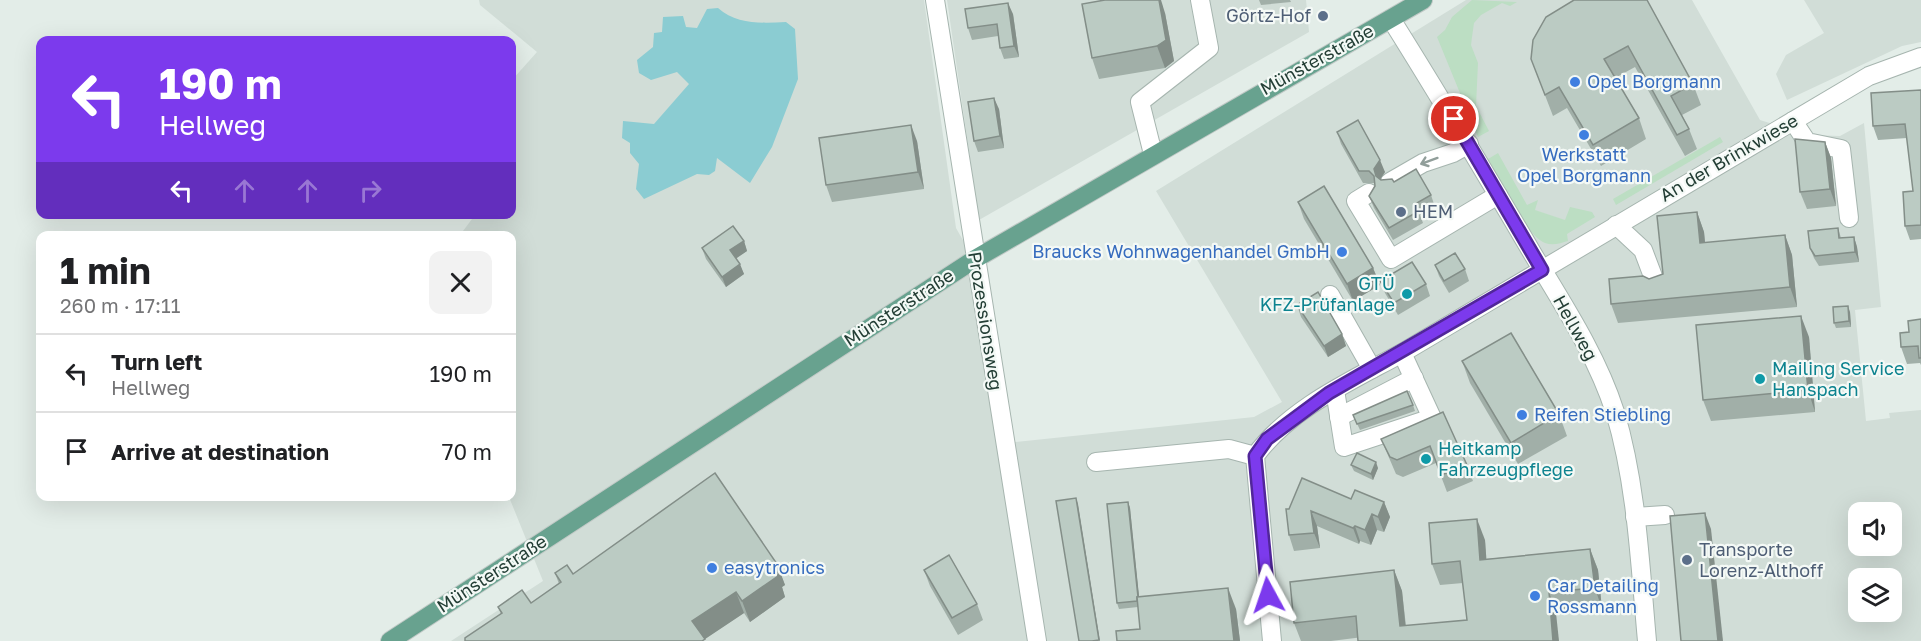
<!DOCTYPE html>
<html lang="en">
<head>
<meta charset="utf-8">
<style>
	body { margin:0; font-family:"Golos Text",sans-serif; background:#f2f2f2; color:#202124; height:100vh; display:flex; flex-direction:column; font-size:22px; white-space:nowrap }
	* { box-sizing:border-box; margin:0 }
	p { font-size:20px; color:#757577 }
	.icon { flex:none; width:33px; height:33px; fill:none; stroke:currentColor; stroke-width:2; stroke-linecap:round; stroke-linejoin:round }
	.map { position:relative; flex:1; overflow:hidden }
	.sheet { position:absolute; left:36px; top:231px; width:480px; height:270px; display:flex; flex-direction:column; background:#fff; border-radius:12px; box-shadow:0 6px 24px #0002 }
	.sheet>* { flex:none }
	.hud { position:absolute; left:36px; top:36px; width:480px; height:183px; border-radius:12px; box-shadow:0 6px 24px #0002; background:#7c3aed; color:#fff; overflow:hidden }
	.controls { position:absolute; left:1848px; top:502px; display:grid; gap:12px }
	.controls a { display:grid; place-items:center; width:54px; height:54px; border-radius:12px; background:#fff; box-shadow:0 6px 24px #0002; font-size:30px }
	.pin { position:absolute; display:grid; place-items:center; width:51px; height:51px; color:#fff; margin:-26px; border:3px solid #fff; border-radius:50%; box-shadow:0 2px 6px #0007 }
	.me { position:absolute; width:66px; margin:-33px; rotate:355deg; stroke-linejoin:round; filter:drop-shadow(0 0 4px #0008) }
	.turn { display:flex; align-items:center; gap:21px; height:126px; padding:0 24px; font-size:27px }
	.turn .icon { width:78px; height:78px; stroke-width:2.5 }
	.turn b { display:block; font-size:42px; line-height:51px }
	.lanes { display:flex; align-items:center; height:57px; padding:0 24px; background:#0003; justify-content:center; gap:30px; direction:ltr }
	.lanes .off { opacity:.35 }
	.round { display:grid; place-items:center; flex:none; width:63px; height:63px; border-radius:12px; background:#f2f2f2 }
	.headline { display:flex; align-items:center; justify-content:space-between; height:102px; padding:0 24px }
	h1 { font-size:36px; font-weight:700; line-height:45px }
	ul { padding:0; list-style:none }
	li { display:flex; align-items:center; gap:18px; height:78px; padding:0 24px; border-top:2px solid #e0e0e0 }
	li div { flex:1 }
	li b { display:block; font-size:22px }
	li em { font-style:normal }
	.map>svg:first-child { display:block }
</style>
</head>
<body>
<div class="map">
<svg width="1921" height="641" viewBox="0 0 1921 641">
	<rect width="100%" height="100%" fill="#e3ede8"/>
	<g fill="#d1ddd7" fill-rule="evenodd">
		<path d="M479,0h445l32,228 33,58 26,156 239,-25 28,-15 -126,-211 310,-191h226l68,120 48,15 32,1 24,-13 17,184 -26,3 11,111 24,-3 -1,-5 32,-3v231h-1470l92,-60 -34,-84 3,-1v-260l-52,-1 15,-20 37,-1v-134l25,-28 -57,-47zM1858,513h34v33h-34zM1858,579h34v33h-34z"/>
		<polygon points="947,0 1306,0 1309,32 979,220"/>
		<polygon points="1804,0 1921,0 1921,42 1902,46 1787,100 1776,74 1786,55 1824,33"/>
	</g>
	<g fill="#bcdec3">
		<polygon points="1472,0 1517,2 1510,6 1502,3 1481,15 1474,23 1472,37 1471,45 1478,63 1476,106 1489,131 1478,137 1437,37 1445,30 1452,17"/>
		<polygon points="1720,137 1723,142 1616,205 1613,199"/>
		<path d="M1498,153l29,52 11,-5 -3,10 30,10 5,-13 22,5 3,5 -28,17 1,7c-7,2 -15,5 -23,2 -20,-8 -46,-65 -57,-84z"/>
	</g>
	<path fill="#8bccd2" d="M718,8c19,17 44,15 68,14l9,7 3,50 -26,68 -22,36 -33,-25 -2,13 -6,4 -12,-1 -53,25 -8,-10 3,-25 -9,-11v-10l-8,-5 1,-17 31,3 35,-40 -12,-12 -26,8 -12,-7 -2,-13 16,-13 1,-14 8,-1 1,-15 20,-1 3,11 11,1 10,-19z"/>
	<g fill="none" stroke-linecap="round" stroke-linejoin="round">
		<defs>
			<g id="minor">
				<polyline points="935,0 1037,641"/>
				<path d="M1391,19c49,78 96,157 143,237 30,50 63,100 81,156 22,74 25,153 32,229"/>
				<polyline points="1793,121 1807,142 1841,149 1849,218"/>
				<polyline points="1153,154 1140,102 1209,48 1200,0"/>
				<polyline points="1390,182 1423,163 1453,153 1469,144"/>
				<polyline points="1369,193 1356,201 1391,259 1498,195"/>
				<polyline points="1616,225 1643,250 1657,287"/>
				<polyline points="1330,295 1372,369"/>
				<polyline points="1335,390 1344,447 1432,418 1402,353"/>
				<polyline points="1339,417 1414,378"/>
				<polyline points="1096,462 1229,449 1255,456"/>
				<polyline points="1635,517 1665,515"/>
				<path d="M1272,641l-17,-185c35,-48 96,-75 147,-103l467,-277 52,-19"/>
			</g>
			<polyline id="major" points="390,641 975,259 1423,0"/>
		</defs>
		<use href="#minor" stroke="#a6b5af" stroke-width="20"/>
		<use href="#major" stroke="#c1c9c6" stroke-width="20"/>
		<use href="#minor" stroke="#fff" stroke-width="18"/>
		<use href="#major" stroke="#68a28f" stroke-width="18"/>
	</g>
	<g fill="#a1afa8">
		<polygon points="1259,0 1290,0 1291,2 1261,5"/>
		<polygon points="1574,0 1693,84 1701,105 1682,115 1689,129 1697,149 1685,156 1635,67 1615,78 1639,118 1646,139 1601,166 1567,108 1553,116 1531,59"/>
		<polygon points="1165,13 1174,61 1165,68 1099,79 1092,58"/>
		<polygon points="1013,14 1019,57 1004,59 1000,48 998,36 972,40 968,28"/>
		<polygon points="1921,90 1921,239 1910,240 1905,226 1913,191 1907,138 1878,140 1873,126"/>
		<polygon points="999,109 1004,148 978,152 974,141"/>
		<polygon points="1337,132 1385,172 1380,180 1394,182 1431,195 1435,207 1420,215 1423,223 1393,240 1374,208 1369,196 1375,186 1375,184 1374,183 1363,183 1341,144"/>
		<polygon points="917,141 924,189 832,202 826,185"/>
		<polygon points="1825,142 1831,158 1836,206 1807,209 1800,192"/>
		<polygon points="1298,202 1373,268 1380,285 1353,301 1304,219"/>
		<polygon points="1697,212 1704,232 1705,243 1785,235 1792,255 1797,307 1618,323 1611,304 1649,279 1663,274"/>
		<polygon points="1838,228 1841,238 1854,237 1857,247 1859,262 1819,266 1814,258 1810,248"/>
		<polygon points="744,241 747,251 736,258 744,274 726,287 706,259 702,248"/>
		<polygon points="1435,265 1465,269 1469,281 1449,293 1439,276"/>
		<polygon points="1380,281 1426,284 1430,296 1398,315 1385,293"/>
		<polygon points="1297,305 1342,334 1346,346 1328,357 1301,317"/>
		<polygon points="1850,312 1851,327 1836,328 1834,323"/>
		<polygon points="1921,319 1921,365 1920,363 1907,364 1901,347 1909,332"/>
		<polygon points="1809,337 1815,412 1711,421 1703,400"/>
		<polygon points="1462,361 1559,414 1567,436 1518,464 1470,383"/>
		<polygon points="1413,405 1415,411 1360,430 1353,415"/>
		<polygon points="1443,412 1467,465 1473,481 1447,492 1436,463 1403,477 1396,474 1381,439"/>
		<polygon points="1351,465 1378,468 1373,480 1354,471"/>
		<polygon points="1351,499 1384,502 1390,517 1384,532 1377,530 1371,545 1360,541 1359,544 1317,526 1320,548 1294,551 1289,535 1289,509"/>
		<polygon points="1128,502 1130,508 1139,597 1236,609 1240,641 1117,641 1140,629 1138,607 1119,609 1117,603"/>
		<polygon points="1485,540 1486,559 1590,549 1598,570 1602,609 1556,613 1331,641 1301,641 1294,623 1394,570 1402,591 1406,626 1467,620 1463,583 1440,585 1432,564"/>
		<polygon points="777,564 785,585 782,587 785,597 750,622 744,613 705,639 501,614 498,607 531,603 559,584 555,573 573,574"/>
		<polygon points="924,570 977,604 983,620 958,635 930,586"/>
	</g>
	<g fill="#838e88">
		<polygon points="1159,0 1161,0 1165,13 1174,61 1165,68 1157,46"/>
		<polygon points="1008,3 1013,14 1019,57 1014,46"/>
		<polygon points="994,98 999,109 1004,148 1000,136"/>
		<polygon points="911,125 917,141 924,189 918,172"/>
		<polygon points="1825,142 1831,158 1836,206 1830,189"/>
		<polygon points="1380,160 1385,172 1379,181 1381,188 1374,169"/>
		<polygon points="1697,212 1704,232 1707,263 1700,243"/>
		<polygon points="1785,235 1792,255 1797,307 1790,287"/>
		<polygon points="1854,237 1857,247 1859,262 1855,252"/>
		<polygon points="744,241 747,251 734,260 730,250"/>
		<polygon points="740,264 744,274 726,287 722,277"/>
		<polygon points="1373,268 1380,285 1353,301 1347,284"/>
		<polygon points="1848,306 1850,312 1851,327 1849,321"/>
		<polygon points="1801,316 1809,337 1815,412 1808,390"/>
		<polygon points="1342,334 1346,346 1328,357 1324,346"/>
		<polygon points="1376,462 1378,468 1373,480 1371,474"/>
		<polygon points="1076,498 1078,504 1100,641 1099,640"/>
		<polygon points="1128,502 1130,508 1140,606 1138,601"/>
		<polygon points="1384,502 1390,517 1384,532 1378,517"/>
		<polygon points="1311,511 1317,526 1320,548 1314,533"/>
		<polygon points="1705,513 1711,529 1723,641 1718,641"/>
		<polygon points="1372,514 1377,530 1371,545 1365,530"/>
		<polygon points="1477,519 1485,540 1488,581 1480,560"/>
		<polygon points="1355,526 1360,541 1359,544 1353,528"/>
		<polygon points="1590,549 1598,570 1602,609 1595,588"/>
		<polygon points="777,564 785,585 782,587 785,597 750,622 742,601 772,567"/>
		<polygon points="1394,570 1402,591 1407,641 1400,626"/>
		<polygon points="1228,588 1236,609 1240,641 1234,641"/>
		<polygon points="736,592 744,613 702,641 692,621"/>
		<polygon points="1549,592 1556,613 1559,641 1553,641"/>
	</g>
	<g fill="#bbcbc3" stroke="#838e88" stroke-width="1.5">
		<polygon points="1105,0 1159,0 1166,40 1157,46 1092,58 1082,4"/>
		<polygon points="1574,0 1647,0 1693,84 1671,96 1689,129 1677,135 1628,46 1604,59 1639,118 1593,145 1559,87 1545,95 1531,59 1533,40 1546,17"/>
		<polygon points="1008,3 1014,46 1000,48 997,24 968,28 965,9"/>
		<polygon points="1921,90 1921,225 1905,226 1903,192 1913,191 1905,124 1873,126 1871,93"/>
		<polygon points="994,98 1000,136 974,141 968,102"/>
		<polygon points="1358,120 1380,160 1374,169 1376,176 1381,180 1392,179 1394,182 1416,169 1431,195 1415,204 1419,211 1389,228 1369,196 1375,186 1374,176 1369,171 1359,171 1337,132"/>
		<polygon points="911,125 918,172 826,185 819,138"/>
		<polygon points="1795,139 1825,142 1830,189 1800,192"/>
		<polygon points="1324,186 1373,268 1347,284 1298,202"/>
		<polygon points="1697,212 1700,243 1785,235 1790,287 1611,304 1609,279 1643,276 1649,279 1663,274 1657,216"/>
		<polygon points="733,226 744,241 730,250 740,264 722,277 702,248"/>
		<polygon points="1838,228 1839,238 1854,237 1855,252 1815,256 1810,248 1808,231"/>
		<polygon points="1455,253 1465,269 1444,281 1435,265"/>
		<polygon points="1412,262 1426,284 1394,303 1380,281"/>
		<polygon points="1318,292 1342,334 1324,346 1297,305"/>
		<polygon points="1848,306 1849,321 1834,323 1833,307"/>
		<polygon points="1801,316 1808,390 1703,400 1696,325"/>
		<polygon points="1921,319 1921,358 1919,358 1918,346 1901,347 1900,333 1909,332 1908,321"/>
		<polygon points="1511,333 1559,414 1511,443 1462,361"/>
		<polygon points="1407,391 1413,405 1357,424 1353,415"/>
		<polygon points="1443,412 1467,465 1441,475 1430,446 1397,460 1390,457 1381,439"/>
		<polygon points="1357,453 1376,462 1371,474 1351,465"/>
		<polygon points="715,473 777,564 772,567 778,576 742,601 736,592 692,621 705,639 702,641 465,641 465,638 502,613 498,607 522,590 531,603 561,582 555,573 567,565 573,574"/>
		<polygon points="1302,478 1351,499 1355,490 1384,502 1378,517 1372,514 1365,530 1355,526 1353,528 1311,511 1314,533 1289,535 1286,509 1289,509"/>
		<polygon points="1076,498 1099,640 1092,641 1079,641 1056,501"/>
		<polygon points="1128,502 1138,597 1137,597 1137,601 1117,603 1107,504"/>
		<polygon points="1705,513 1718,641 1681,641 1670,516"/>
		<polygon points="1477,519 1480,560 1590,549 1595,588 1549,592 1553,641 1358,641 1356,616 1294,623 1290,582 1394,570 1400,626 1467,620 1460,561 1432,564 1429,523"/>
		<polygon points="949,555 977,604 952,618 924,570"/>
		<polygon points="1228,588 1234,641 1117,641 1116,631 1140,629 1137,597"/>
	</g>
	<defs><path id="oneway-shaft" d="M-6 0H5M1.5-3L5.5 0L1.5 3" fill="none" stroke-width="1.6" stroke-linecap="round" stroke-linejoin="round" transform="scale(1.5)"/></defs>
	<use stroke="#919e9a" href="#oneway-shaft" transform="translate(1429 161) rotate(160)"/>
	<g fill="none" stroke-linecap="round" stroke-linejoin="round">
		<defs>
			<polyline id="route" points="1268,595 1255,456 1267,439 1329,393 1542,270 1454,119"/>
		</defs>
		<use href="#route" stroke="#51269a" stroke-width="15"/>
		<use href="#route" stroke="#7c3aed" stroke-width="10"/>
	</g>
	<g fill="#5c6f8a" stroke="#f4f9f6" stroke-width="2">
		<circle cx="1323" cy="16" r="6"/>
		<circle cx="1401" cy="212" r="6"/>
		<circle cx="1687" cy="560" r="6"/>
	</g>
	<g fill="#3f7fe0" stroke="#f4f9f6" stroke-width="2">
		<circle cx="1575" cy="82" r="6"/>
		<circle cx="1584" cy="135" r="6"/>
		<circle cx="1342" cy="252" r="6"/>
		<circle cx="1522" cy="415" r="6"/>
		<circle cx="712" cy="568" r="6"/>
		<circle cx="1535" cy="596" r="6"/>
	</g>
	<g fill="#0f9aa8" stroke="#f4f9f6" stroke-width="2">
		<circle cx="1407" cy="294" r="6"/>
		<circle cx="1760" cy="379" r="6"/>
		<circle cx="1426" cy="459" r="6"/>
	</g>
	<g text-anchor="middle" stroke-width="4.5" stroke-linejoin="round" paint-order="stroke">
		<g font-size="18" fill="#4e5e75" stroke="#f4f9f6" text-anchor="start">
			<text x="1311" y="22" text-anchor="end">Görtz-Hof</text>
			<text x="1413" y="218">HEM</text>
			<text x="1699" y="556">Transporte<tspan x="1699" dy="21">Lorenz-Althoff</tspan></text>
		</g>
		<g font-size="18" fill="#233e35" stroke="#f4f9f6">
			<text transform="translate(1317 60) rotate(-29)" y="6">Münsterstraße</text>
			<text transform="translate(1729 158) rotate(-30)" y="6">An der Brinkwiese</text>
			<text transform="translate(899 308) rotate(-33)" y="6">Münsterstraße</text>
			<text transform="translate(985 321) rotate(81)" y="6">Prozessionsweg</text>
			<text transform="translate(1575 328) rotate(61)" y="6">Hellweg</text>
			<text transform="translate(492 574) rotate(-33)" y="6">Münsterstraße</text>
		</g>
		<g font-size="18" fill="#366cbe" stroke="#f4f9f6" text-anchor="start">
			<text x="1587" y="88">Opel Borgmann</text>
			<text x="1584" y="161" text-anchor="middle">Werkstatt<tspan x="1584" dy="21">Opel Borgmann</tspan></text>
			<text x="1330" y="258" text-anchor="end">Braucks Wohnwagenhandel GmbH</text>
			<text x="1534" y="421">Reifen Stiebling</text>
			<text x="724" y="574">easytronics</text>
			<text x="1547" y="592">Car Detailing<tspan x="1547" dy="21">Rossmann</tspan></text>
		</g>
		<g font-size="18" fill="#0d838f" stroke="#f4f9f6" text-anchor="start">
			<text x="1395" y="290" text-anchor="end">GTÜ<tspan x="1395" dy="21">KFZ-Prüfanlage</tspan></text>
			<text x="1772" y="375">Mailing Service<tspan x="1772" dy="21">Hanspach</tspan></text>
			<text x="1438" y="455">Heitkamp<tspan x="1438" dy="21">Fahrzeugpflege</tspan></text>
		</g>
	</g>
</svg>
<div class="controls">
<a><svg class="icon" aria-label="sound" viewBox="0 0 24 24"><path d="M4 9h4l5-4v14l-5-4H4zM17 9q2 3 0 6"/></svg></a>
<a><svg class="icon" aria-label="layers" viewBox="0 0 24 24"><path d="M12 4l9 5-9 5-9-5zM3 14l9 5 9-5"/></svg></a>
</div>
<div class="pin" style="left:1454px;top:119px;background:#d93025"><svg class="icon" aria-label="arrive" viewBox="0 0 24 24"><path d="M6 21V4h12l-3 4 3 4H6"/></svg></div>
<svg class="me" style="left:1268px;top:595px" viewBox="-20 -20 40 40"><path d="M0-17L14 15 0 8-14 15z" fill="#7c3aed" stroke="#fff" stroke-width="4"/></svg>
<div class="hud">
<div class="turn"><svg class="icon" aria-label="left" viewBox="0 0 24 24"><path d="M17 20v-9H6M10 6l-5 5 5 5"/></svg><div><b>190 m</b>Hellweg</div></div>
<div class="lanes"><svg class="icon" aria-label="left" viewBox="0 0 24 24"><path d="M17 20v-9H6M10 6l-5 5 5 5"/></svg><svg class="icon off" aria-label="ahead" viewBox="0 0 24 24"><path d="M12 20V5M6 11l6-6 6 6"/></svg><svg class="icon off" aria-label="ahead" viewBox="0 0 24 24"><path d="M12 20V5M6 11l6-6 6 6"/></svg><svg class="icon off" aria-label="right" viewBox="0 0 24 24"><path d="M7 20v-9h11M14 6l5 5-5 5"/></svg></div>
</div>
<section class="sheet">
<div class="headline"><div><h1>1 min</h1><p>260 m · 17:11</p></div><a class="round"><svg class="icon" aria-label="close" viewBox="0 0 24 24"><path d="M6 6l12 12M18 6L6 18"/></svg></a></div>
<ul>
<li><svg class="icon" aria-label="left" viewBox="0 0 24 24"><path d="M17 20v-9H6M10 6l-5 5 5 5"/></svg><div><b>Turn left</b><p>Hellweg</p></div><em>190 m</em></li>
<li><svg class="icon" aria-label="arrive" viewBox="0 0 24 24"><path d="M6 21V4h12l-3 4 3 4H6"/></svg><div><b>Arrive at destination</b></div><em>70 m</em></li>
</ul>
</section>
</div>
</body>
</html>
